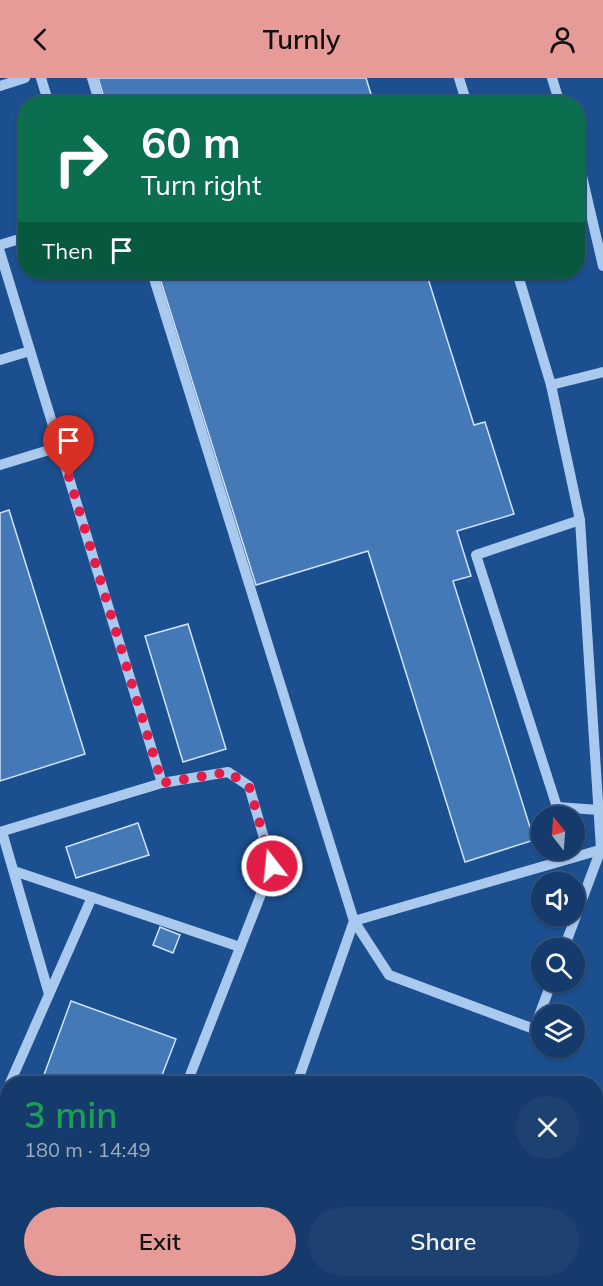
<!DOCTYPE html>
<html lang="en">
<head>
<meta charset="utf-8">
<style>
	body { margin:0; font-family:Mulish,sans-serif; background:#1d4271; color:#f1f3f6; height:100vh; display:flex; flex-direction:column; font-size:22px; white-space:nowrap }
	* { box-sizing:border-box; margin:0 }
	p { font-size:20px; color:#9dadc1 }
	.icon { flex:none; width:33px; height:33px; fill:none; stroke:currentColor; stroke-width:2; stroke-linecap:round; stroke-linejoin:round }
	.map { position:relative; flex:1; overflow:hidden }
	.side { position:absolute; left:0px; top:998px; width:603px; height:212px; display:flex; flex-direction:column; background:#143b6b; border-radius:24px 24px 0 0; box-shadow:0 2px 4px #0004,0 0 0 2px #33557e }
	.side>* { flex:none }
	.top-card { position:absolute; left:18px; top:18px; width:567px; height:183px; border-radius:24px; box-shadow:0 2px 4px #0004,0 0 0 2px #33557e; background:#0b6e4f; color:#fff; overflow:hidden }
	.needle { width:39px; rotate:343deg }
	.tools { position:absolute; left:531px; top:728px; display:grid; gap:12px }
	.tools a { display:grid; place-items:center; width:54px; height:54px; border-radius:50%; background:#143b6b; box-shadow:0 2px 4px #0004,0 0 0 2px #33557e; font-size:30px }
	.pin { position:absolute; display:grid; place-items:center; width:51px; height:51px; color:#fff; margin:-62px -26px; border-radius:50% 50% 50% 0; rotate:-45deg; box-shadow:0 0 6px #0007 }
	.pin .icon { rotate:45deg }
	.me { position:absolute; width:66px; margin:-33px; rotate:344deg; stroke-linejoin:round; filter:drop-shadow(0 0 4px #0008) }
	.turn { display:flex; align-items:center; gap:21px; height:126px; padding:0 24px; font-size:27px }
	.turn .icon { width:78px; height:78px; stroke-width:2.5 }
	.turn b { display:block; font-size:42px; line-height:51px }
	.then { display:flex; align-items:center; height:57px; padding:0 24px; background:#0003; gap:12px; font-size:22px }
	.round { display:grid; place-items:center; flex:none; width:63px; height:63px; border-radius:32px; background:#1d4271 }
	.head { display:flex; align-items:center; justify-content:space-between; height:102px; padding:0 24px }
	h1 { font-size:36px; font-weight:600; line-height:45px; color:#1e9e55 }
	.action { display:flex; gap:12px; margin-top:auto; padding:12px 24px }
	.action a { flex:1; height:69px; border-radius:36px; background:#e69b98; color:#111; font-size:24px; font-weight:600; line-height:69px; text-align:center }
	.action a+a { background:#1d4271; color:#f1f3f6 }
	header { display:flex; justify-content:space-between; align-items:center; height:78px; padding:0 24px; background:#e69b98; color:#111; font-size:27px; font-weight:600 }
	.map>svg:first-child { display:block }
</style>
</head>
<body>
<header><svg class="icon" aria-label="back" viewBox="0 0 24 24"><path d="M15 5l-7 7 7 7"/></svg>Turnly<svg class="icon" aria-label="person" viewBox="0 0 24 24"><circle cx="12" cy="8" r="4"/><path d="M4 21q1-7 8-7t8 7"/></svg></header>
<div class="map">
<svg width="603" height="1208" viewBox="0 0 603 1208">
	<rect width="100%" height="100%" fill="#1b4f8f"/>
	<g fill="#4478b7" stroke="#cfe3fa" stroke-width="1.5">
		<polygon points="98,0 366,0 374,26 106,26"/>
		<polygon points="158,194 426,194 474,347 485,344 514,436 457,453 471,498 453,503 534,762 465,784 368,473 256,507"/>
		<polygon points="9,432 85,676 0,703 0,435"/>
		<polygon points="188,546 226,671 183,684 145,558"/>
		<polygon points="138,745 149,777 76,800 66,769"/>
		<polygon points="160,849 180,857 173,875 153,867"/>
		<polygon points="71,923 176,961 159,1005 41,1005"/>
	</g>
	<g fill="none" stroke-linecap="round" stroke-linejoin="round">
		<g stroke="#a9c9ee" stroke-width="10">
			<polyline points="41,0 49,26"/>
			<polyline points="92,0 100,26"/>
			<polyline points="459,0 467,26"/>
			<polyline points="552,0 560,26"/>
			<polyline points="0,8 25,0"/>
			<polyline points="578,81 603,188"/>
			<polyline points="0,167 26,159"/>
			<polyline points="0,174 162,705"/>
			<polyline points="152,194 354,843 389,897 534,951 552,903"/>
			<polyline points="517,194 551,307 580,442 601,771 564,870"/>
			<polyline points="0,282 30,273"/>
			<polyline points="551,307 603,294"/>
			<polyline points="0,387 59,369"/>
			<polyline points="580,442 476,477 557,729 599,732"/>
			<polyline points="0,754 162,705 228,694 249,708 272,788 187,1005"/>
			<polyline points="2,754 49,916"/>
			<polyline points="14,793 240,869"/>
			<polyline points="354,843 603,771"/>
			<polyline points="10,1005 92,819"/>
			<polyline points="297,1005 354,843"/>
			<polyline points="0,1029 8,1012"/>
			<polyline points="0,1076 8,1079"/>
			<polyline points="596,1137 603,1140"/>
			<polyline points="596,1190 603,1171"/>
			<polyline points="328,1202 345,1208"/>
			<polyline points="589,1208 591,1202"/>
		</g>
	</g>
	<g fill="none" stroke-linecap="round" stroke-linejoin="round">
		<polyline stroke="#e11d48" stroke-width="10" stroke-dasharray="0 18" points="69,399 162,705 228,694 249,708 272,788"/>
	</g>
</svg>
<div class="tools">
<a><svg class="needle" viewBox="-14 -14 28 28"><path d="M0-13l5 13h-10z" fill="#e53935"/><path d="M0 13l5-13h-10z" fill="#9dadc1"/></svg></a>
<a><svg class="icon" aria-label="sound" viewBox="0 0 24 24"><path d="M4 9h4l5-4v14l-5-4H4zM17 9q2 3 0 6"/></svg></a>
<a><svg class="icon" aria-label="search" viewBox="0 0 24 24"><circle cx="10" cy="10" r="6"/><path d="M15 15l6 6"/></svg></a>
<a><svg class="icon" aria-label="layers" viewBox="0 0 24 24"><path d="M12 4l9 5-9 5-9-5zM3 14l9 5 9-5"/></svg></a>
</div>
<div class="pin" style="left:69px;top:399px;background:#d93025"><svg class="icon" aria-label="arrive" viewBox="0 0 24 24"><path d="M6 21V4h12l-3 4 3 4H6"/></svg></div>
<svg class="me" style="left:272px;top:788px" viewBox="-20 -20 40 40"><circle r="17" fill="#e11d48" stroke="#fff" stroke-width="3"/><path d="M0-11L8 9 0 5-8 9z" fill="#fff"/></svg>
<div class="top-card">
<div class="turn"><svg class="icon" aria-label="right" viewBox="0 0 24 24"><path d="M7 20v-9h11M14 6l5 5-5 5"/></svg><div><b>60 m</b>Turn right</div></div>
<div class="then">Then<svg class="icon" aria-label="arrive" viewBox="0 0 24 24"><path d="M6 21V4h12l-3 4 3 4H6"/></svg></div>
</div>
<section class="side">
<div class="head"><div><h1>3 min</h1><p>180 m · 14:49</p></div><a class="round"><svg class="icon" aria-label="close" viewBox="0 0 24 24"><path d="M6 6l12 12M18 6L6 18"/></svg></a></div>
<div class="action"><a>Exit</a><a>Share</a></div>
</section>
</div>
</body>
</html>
